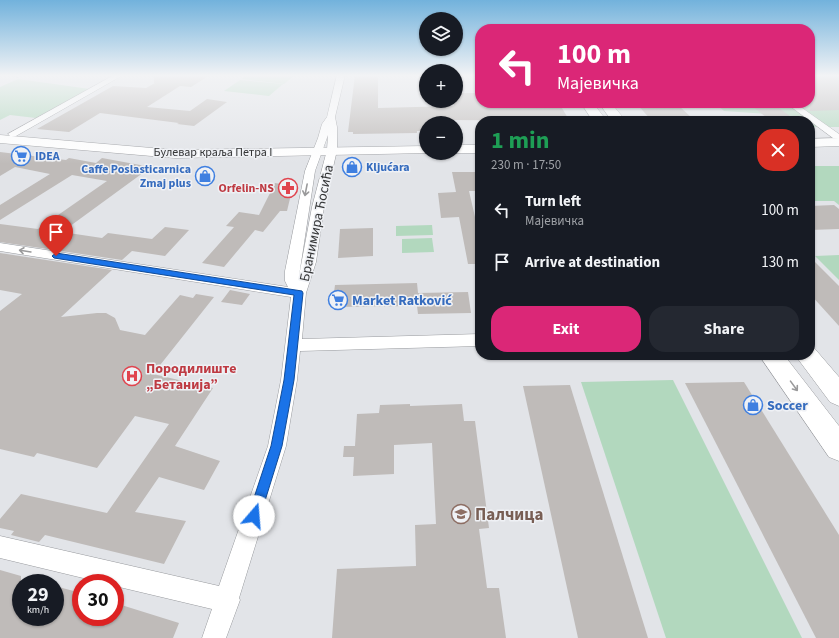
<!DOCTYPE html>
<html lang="en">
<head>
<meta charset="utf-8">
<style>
	body { margin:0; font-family:"Source Sans 3",sans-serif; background:#242831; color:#f1f3f6; height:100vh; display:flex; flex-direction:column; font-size:15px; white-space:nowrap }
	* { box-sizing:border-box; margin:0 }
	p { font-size:13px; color:#9ea1a6 }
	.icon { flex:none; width:22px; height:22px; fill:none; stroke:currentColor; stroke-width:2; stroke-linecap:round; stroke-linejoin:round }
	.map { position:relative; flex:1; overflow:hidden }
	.drawer { position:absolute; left:475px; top:116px; width:340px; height:244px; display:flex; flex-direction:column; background:#171b24; border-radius:16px; box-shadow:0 1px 3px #0004 }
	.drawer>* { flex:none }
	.guide { position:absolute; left:475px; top:24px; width:340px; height:84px; border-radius:16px; box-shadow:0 1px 3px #0004; background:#db2777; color:#fff; overflow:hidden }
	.tools { position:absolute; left:419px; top:12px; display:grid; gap:8px }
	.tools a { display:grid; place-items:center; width:44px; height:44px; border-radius:50%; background:#171b24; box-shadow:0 1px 3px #0004; font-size:20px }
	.speed { position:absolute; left:12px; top:574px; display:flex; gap:8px; font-size:20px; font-weight:700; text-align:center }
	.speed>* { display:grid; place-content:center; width:52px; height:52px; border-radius:50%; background:#171b24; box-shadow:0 1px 3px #0004; line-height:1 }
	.speed small { font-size:10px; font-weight:400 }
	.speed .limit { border:6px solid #d22; background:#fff; color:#111 }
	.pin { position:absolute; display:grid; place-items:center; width:34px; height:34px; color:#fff; margin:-41px -17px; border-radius:50% 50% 50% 0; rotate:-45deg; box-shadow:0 0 4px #0007 }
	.pin .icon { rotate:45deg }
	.me { position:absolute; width:44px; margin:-22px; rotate:18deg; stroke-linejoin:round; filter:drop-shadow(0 0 3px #0008) }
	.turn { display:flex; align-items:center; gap:14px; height:84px; padding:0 16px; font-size:18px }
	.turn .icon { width:52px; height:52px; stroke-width:2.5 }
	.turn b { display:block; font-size:28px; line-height:34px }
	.round { display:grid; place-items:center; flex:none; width:42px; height:42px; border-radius:16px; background:#242831 }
	.headline { display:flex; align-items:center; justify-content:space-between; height:68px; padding:0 16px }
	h1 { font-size:24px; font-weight:700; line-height:30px; color:#1e9e55 }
	.cta { display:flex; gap:8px; margin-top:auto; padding:8px 16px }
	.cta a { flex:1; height:46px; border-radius:16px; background:#db2777; color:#fff; font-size:16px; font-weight:700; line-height:46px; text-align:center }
	.cta a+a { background:#242831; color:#f1f3f6 }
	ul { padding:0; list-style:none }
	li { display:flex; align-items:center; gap:12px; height:52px; padding:0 16px }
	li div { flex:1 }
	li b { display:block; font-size:15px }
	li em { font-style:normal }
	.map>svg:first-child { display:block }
</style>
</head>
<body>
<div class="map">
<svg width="839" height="638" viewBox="0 0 839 638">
	<rect width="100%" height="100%" fill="#e2e4e8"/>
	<g fill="#b2d8be">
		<polygon points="248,75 295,75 284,84 241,79"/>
		<polygon points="810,75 839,75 839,127 810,127 810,121 801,121 794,116 724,111 715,103 810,103"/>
		<polygon points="18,79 90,89 36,118 10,115 0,120 0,87"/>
		<polygon points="240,80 283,84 269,96 224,91"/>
		<polygon points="810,166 839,166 839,205 834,201 810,201"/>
		<polygon points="432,225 433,235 396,236 396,226"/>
		<polygon points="432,238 434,252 402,253 402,239"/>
		<polygon points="839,255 839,280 815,256"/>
		<polygon points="673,380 802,638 666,638 581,382"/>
	</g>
	<g fill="#bfbbb9">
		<polygon points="154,75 210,75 191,87 180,86 147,107 190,111 207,99 227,102 194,126 177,124 179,123 100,113 69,132 37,129 113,86 146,88 155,83 154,83"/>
		<polygon points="355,75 378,75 378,108 454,106 453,101 456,101 456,93 480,93 480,103 559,103 569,120 567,120 568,121 451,120 452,123 426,123 426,131 417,131 417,133 353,134 353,132 348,132"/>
		<polygon points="833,77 839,80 839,110 810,111 810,78"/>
		<polygon points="636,103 676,103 695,121 652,121"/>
		<polygon points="748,103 772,103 797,121 771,121"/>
		<polygon points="0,152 66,160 69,158 96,163 102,158 151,167 62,232 102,238 108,233 152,239 165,227 189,230 165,256 132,251 122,260 0,242 0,224 38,229 107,181 72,175 0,220 0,205 50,174 15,167 0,176"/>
		<polygon points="452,172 480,172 480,191 469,191 475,217 480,216 480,264 468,264 459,217 441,218 438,193 456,192"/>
		<polygon points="275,183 293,186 287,211 280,211 263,232 255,230 224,267 202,263 234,227 226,226 239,212 259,215"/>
		<polygon points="834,205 839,209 839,229 810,230 810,206"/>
		<polygon points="373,228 373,256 338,258 340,229"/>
		<polygon points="0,253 112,270 61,317 97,313 106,313 115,318 120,330 145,335 180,295 193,298 196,294 214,297 153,374 213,388 175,446 220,461 204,490 159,477 135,512 186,521 164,564 45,535 39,542 11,535 14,531 0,528 0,519 21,494 107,513 169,424 135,416 97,468 37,453 34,457 0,449 0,311 22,294 0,290"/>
		<polygon points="810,257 839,286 839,326 810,294"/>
		<polygon points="417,283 418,293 468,292 471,313 418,314 417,306 332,307 335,285"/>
		<polygon points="230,290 250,294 242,305 221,302"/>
		<polygon points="744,382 839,535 839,638 816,638 685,383"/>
		<polygon points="570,385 648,638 578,638 523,386"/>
		<polygon points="410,404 410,406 462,404 464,421 475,421 489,528 479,529 487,588 499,588 506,638 332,638 337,569 416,566 415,525 436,524 432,443 394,445 394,474 353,476 354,457 343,457 344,446 355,446 357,414 379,413 380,405"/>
		<polygon points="0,570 21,576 21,617 55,617 55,586 81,593 81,617 115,617 115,603 179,623 173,638 0,638"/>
	</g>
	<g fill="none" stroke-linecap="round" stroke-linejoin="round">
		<defs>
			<g id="minor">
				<polygon points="13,75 22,75 18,77"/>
				<polygon points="114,75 123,75 16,136 10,136 8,134"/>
				<path d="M337,75h8l-10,42 2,10v23l-13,57 -8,55 -10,31 -4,46 178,-5v12l-180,5 -3,29 -11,66 -47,152 1,2 -14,38h-24l10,-29 -97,-23v-3h-11l-104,-25v-22l219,50 49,-140 13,-66 10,-83 -291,-46v-8l288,44 -3,-6v-10l20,-100 13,-33 4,-14 5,-7zM328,135l-1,15 -15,57 -13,69 16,-105z"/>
				<polygon points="786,103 795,103 839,134 839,138 833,138"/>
			</g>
			<g id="tertiary">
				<polygon points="0,135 175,150 426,146 426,153 429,153 175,158 0,143"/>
				<polygon points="839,138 839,146 810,147 810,139"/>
				<rect x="456" y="145" width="24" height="8"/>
			</g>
			<g id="secondary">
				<polygon points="581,103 593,103 607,121 593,121"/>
				<polygon points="599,103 611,103 626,121 612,121"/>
				<polygon points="810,347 815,349 839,377 839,406 830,402 795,355 810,355"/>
				<polygon points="759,355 784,355 839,426 839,461 829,457"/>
			</g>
		</defs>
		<use href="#minor" stroke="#989a9e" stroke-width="1"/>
		<use href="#tertiary" stroke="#989a9e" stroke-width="1"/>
		<use href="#secondary" stroke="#989a9e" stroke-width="1"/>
		<use href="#minor" fill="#fff" fill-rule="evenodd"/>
		<use href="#tertiary" fill="#fff" fill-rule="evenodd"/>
		<use href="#secondary" fill="#fff" fill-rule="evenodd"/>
	</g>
	<defs><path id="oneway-shaft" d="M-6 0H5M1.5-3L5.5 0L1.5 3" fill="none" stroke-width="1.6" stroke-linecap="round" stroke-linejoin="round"/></defs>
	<g stroke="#9a9a9b">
		<use href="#oneway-shaft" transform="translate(306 190) rotate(101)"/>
		<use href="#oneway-shaft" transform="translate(25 251) rotate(-171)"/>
		<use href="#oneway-shaft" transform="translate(794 386) rotate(54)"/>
	</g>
	<linearGradient id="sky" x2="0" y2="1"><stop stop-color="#72b2dc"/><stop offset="0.46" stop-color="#f2f3f5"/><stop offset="1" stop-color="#f2f3f5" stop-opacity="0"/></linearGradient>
	<rect width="839" height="164" fill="url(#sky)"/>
	<polygon fill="#1a73e8" stroke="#114b97" points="56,253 302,291 303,293 294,380 282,446 259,520 254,522 250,520 248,516 271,446 284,380 294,295 54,258 52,256"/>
	<defs>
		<symbol id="supermarket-ring" viewBox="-11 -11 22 22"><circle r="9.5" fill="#eff1f5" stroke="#3f7fe0" stroke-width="1.5"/><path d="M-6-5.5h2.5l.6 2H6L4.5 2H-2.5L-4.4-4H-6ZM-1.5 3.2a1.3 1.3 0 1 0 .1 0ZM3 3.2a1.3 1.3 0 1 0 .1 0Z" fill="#3f7fe0"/></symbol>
		<symbol id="shop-ring" viewBox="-11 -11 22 22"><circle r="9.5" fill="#eff1f5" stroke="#3f7fe0" stroke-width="1.5"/><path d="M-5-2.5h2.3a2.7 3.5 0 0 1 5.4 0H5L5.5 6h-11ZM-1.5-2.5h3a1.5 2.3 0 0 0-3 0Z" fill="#3f7fe0"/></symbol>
		<symbol id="pharmacy-ring" viewBox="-11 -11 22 22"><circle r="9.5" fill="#eff1f5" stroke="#e0444e" stroke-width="1.5"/><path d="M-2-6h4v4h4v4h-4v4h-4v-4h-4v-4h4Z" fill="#e0444e"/></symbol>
		<symbol id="hospital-ring" viewBox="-11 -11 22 22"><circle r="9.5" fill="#eff1f5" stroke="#e0444e" stroke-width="1.5"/><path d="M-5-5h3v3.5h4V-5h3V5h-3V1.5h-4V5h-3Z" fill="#e0444e"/></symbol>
		<symbol id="school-ring" viewBox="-11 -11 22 22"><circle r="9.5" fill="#eff1f5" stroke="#8d6e63" stroke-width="1.5"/><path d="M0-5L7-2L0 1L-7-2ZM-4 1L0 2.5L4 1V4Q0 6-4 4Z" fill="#8d6e63"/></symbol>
	</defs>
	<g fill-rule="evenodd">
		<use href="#supermarket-ring" x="10" y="145" width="22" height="22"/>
		<use href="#shop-ring" x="341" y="156" width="22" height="22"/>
		<use href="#shop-ring" x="194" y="165" width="22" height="22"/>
		<use href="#pharmacy-ring" x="277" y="177" width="22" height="22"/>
		<use href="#supermarket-ring" x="327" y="289" width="22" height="22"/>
		<use href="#hospital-ring" x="121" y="365" width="22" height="22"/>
		<use href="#shop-ring" x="742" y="394" width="22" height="22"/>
		<use href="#school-ring" x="450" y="503" width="22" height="22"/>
	</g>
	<g text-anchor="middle" stroke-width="3" stroke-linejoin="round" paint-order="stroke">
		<g font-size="12" fill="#353637" stroke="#eff1f5">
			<text x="213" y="156">Булевар краља Петра I</text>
		</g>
		<g font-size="12" font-weight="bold" fill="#366cbe" stroke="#eff1f5" text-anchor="start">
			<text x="35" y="160">IDEA</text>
			<text x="366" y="171">Kljućara</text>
			<text x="191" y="173" text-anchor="end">Caffe Poslasticarnica<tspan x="191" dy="14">Zmaj plus</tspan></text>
		</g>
		<g font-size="12" font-weight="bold" fill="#be3a42" stroke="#eff1f5" text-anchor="end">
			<text x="274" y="192">Orfelin-NS</text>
		</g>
		<g font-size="14" fill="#353637" stroke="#eff1f5">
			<text transform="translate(316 223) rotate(-78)" y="5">Бранимира Ћосића</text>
		</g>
		<g font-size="14" font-weight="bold" fill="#366cbe" stroke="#eff1f5" text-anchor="start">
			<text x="352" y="305">Market Ratković</text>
			<text x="767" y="410">Soccer</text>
		</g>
		<g font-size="14" font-weight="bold" fill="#be3a42" stroke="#eff1f5" text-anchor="start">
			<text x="146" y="373">Породилиште<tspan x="146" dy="16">„Бетанија”</tspan></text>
		</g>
		<g font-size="17" font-weight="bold" fill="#785e54" stroke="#eff1f5" text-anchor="start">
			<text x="475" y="520">Палчица</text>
		</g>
	</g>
</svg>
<div class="tools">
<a><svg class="icon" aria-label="layers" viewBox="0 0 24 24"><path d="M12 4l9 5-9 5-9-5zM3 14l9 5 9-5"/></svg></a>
<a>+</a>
<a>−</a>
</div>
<div class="speed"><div>29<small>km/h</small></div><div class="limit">30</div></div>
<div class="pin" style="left:56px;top:256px;background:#d93025"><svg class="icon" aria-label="arrive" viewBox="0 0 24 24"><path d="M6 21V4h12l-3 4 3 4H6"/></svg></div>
<svg class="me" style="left:254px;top:516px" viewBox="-20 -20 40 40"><circle r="19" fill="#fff"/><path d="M0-13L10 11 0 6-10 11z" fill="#1a73e8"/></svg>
<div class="guide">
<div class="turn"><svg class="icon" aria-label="left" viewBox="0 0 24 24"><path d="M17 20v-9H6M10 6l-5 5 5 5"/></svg><div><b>100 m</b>Мајевичка</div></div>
</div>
<section class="drawer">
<div class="headline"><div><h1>1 min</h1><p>230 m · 17:50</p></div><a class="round" style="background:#d93025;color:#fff"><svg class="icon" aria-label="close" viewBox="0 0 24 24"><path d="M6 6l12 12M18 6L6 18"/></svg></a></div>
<ul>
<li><svg class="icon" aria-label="left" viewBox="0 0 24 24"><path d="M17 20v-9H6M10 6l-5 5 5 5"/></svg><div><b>Turn left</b><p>Мајевичка</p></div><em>100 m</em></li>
<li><svg class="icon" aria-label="arrive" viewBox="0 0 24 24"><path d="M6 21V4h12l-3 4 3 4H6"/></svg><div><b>Arrive at destination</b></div><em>130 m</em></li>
</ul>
<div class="cta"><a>Exit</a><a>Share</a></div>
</section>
</div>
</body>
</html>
